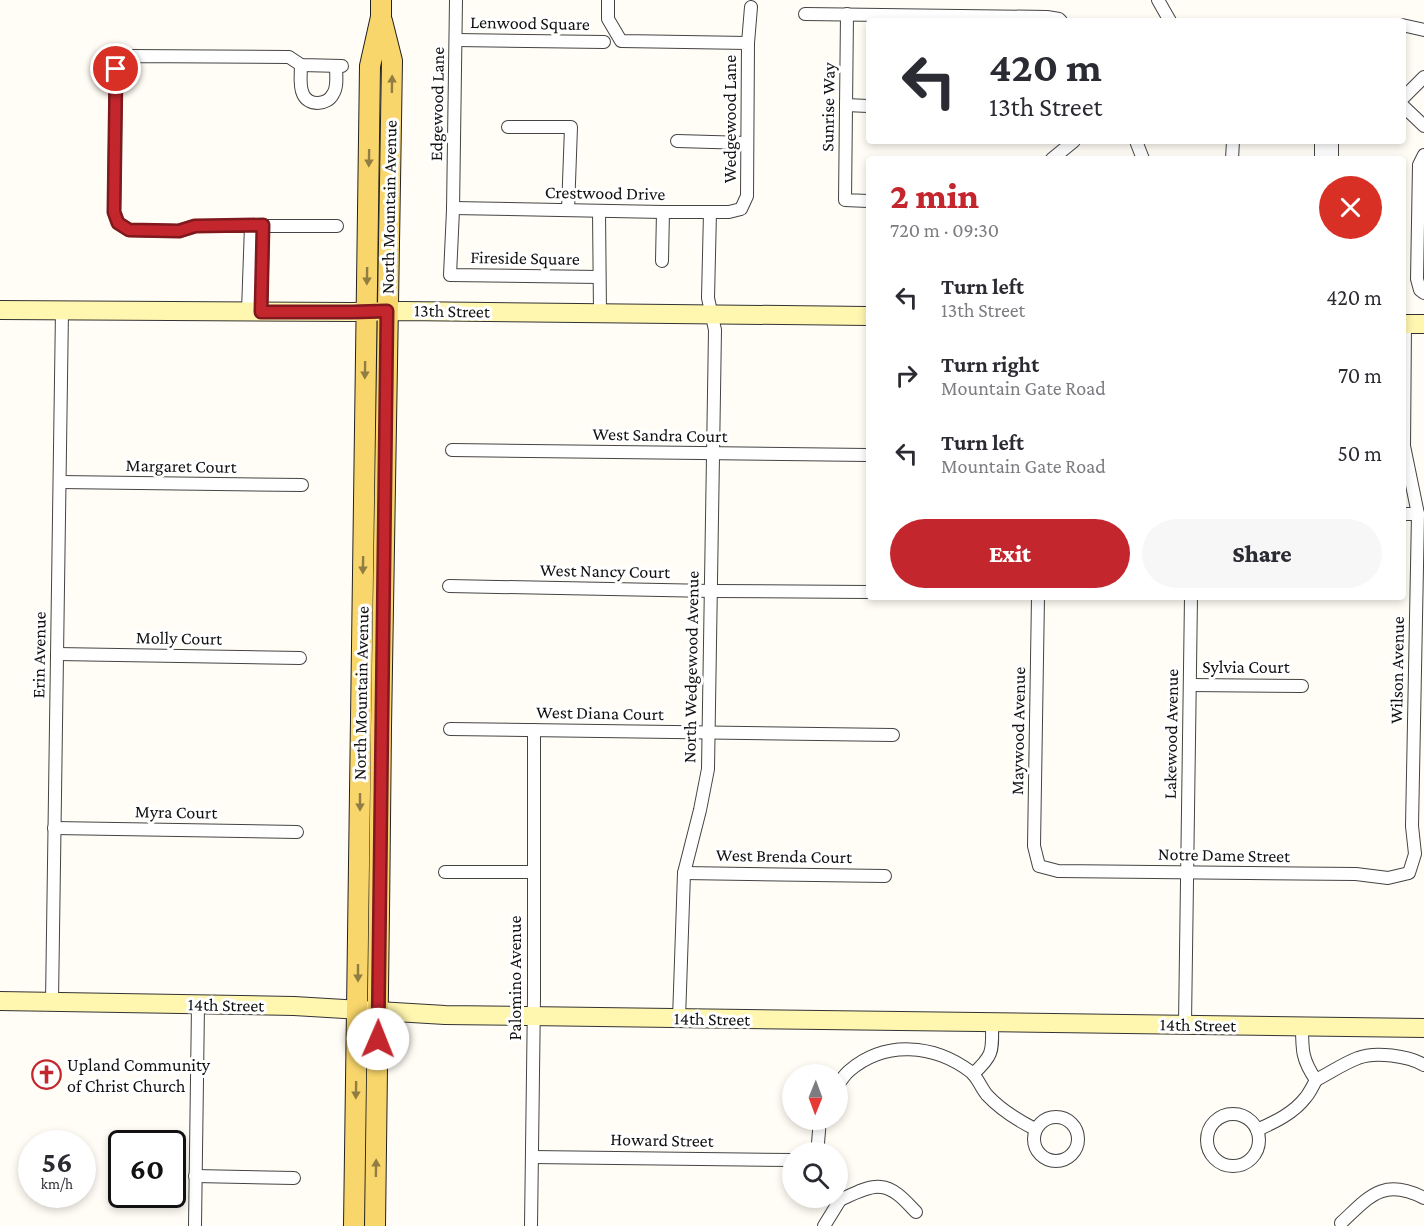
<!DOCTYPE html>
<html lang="en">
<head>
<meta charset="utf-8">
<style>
	body { margin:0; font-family:"Crimson Pro",serif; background:#f7f7f7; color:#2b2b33; height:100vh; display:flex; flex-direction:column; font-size:22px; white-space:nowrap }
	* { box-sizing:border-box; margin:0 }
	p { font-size:20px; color:#7c7c81 }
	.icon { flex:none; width:33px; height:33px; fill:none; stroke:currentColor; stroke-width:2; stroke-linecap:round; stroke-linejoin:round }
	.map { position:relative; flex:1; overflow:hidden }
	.side { position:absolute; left:866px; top:156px; width:540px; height:444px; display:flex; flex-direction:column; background:#fff; border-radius:6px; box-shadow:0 3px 9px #0003 }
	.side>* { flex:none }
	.guide { position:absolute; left:866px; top:18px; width:540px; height:126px; border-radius:6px; box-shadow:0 3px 9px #0003; background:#fff; color:#2b2b33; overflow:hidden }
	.needle { width:39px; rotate:181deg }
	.buttons { position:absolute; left:782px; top:1064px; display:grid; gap:12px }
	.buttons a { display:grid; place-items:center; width:66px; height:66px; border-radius:50%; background:#fff; box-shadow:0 3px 9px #0003; font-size:30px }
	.speed { position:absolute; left:18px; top:1130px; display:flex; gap:12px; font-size:30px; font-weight:700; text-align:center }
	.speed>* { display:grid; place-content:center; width:78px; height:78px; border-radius:50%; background:#fff; box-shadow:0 3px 9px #0003; line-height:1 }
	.speed small { font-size:15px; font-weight:400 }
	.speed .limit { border:3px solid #111; border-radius:9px; background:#fff; color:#111 }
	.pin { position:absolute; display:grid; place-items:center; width:51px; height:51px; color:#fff; margin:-26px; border:3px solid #fff; border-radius:50%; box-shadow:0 2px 6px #0007 }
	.me { position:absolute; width:66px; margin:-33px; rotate:1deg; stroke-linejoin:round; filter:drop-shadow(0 0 4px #0008) }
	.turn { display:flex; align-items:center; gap:21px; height:126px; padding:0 24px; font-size:27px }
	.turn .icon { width:78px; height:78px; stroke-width:2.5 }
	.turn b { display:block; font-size:42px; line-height:51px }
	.round { display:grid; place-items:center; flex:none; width:63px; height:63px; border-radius:32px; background:#f7f7f7 }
	.headline { display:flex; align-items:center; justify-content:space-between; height:102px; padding:0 24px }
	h1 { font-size:36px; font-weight:800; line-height:45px; color:#c4262e }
	.action { display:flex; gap:12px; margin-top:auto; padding:12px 24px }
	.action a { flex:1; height:69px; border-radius:36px; background:#c4262e; color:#fff; font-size:24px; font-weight:800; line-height:69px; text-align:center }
	.action a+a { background:#f7f7f7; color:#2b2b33 }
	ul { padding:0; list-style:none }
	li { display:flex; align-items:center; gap:18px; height:78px; padding:0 24px }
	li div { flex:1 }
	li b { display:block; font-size:22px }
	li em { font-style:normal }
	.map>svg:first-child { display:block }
</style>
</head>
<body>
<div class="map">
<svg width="1424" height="1226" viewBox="0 0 1424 1226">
	<rect width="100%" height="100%" fill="#fffdf5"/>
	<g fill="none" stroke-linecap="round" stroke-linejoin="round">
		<defs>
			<g id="street">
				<polyline points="456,0 453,210 450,275 599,277"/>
				<polyline points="1158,0 1170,21"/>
				<polyline points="805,14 1047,17 1059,19 1061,21"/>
				<polyline points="847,14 845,200 868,201"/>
				<polyline points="1402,25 1424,30"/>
				<polyline points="456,40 604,42"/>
				<polyline points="748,43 751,7"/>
				<path d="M301,65c0,9 -2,21 2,29 5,12 24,12 30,0 5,-7 3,-19 3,-28"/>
				<polyline points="1402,99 1424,77"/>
				<polyline points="846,105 868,106"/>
				<polyline points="1402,105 1424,126"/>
				<polyline points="508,127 571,127 568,210"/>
				<polyline points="677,141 747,143"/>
				<polyline points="1136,141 1143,159"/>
				<polyline points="1424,155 1419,165 1417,279 1420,290 1424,293"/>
				<polyline points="1052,159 1074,141"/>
				<polyline points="1232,159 1233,141"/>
				<polyline points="1321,159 1321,141"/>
				<polyline points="1332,159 1332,141"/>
				<polyline points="453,208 663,212 729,212 741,209 747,196 748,43 621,41 608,19 608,0"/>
				<polyline points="599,211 600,312"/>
				<polyline points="337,226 195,226 179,231 129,230 118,223 114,212 116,69 119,60 127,56 289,57 301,65 342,66"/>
				<polyline points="662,261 663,212"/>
				<polyline points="248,311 251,225"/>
				<polyline points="261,312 263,225"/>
				<polyline points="452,450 868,455"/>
				<polyline points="60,482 302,485"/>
				<polyline points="1402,514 1418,514"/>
				<polyline points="449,586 712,591 868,592"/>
				<polyline points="1038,597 1034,846 1039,866 1058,871 1356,874 1388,878 1409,873 1415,854 1412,826 1418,514 1404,446 1405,324"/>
				<polyline points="57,654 300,658"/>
				<polyline points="1190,685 1302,686"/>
				<polyline points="450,729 893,735"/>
				<polyline points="54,828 297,832"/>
				<polyline points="445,872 533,872"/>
				<polyline points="684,873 885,876"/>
				<polyline points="52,1002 62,310"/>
				<polyline points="679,1019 684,873 700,810 708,769 715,330 708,298 710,212"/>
				<polyline points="1185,1024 1191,597"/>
				<path d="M1302,1026c0,24 0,34 14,54"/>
				<path d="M973,1074c22,-20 19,-24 19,-52"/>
				<path d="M1316,1080c14,-7 28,-17 42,-22 17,-7 51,-2 66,7"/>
				<path d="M837,1086c4,-5 7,-11 12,-15 36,-31 85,-27 122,1 7,6 10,16 16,23 14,15 30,25 48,34"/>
				<circle cx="1233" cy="1140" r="26"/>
				<circle cx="1056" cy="1139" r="22"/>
				<path d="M1257,1130c18,-8 37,-17 49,-33 4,-5 7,-11 10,-17"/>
				<polyline points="819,1152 818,1143 820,1119"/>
				<polyline points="532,1157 792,1160"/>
				<polyline points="195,1176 294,1178"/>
				<path d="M840,1200c11,-5 29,-15 41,-13 14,1 26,16 35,25"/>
				<path d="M1341,1223c28,-26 42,-46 83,-25"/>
				<polyline points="195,1226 198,1005"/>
				<polyline points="531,1226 534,997 534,730"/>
				<polyline points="824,1226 840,1200 837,1195"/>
			</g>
			<g id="secondary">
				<polyline points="0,310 352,312 403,311 868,316"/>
				<polyline points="1402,324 1424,324"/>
				<polyline points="0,1001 294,1006 445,1015 1424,1028"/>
			</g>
			<g id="primary">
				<polyline points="354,1226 370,66 381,17 381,0"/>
				<path d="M375,1226c3,-166 4,-332 6,-498 3,-222 7,-444 11,-667l-10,-40"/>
			</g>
		</defs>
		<use href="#street" stroke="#444" stroke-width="14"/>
		<use href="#secondary" stroke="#333" stroke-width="20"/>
		<use href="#primary" stroke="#222" stroke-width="22"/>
		<use href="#street" stroke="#fff" stroke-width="12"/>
		<use href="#secondary" stroke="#fff6b0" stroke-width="18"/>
		<use href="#primary" stroke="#f9d66b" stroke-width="20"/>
	</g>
	<defs><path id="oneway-solid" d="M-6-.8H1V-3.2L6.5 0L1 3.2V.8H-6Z" transform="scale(1.5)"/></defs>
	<g fill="#917d42">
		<use href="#oneway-solid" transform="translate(392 84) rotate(-89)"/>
		<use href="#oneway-solid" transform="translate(369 158) rotate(91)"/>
		<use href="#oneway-solid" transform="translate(367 276) rotate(91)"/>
		<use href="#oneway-solid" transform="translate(365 370) rotate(91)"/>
		<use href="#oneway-solid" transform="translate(363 565) rotate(91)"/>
		<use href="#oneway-solid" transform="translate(360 802) rotate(90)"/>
		<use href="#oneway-solid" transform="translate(358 973) rotate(90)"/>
		<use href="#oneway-solid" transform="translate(356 1090) rotate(91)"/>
		<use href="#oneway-solid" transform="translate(376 1168) rotate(-89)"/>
	</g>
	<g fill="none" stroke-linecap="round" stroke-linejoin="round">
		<defs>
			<polyline id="route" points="116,69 114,212 118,223 129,230 179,231 195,226 263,225 261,312 352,312 387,311 378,1039"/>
		</defs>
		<use href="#route" stroke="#7f191e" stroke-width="15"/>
		<use href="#route" stroke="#c4262e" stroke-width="10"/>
	</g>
	<defs>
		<symbol id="church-ring" viewBox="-11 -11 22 22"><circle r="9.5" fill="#fff" stroke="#c4262e" stroke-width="1.5"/><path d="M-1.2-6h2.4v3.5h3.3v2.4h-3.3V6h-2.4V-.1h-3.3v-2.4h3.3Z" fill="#c4262e"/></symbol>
	</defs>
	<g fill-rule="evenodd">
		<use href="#church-ring" x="30" y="1058" width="33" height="33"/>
	</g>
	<g text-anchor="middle" stroke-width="6" stroke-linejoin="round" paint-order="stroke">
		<g font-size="18" fill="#111" stroke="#fff">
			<text transform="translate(530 23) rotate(1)" y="6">Lenwood Square</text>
			<text transform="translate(437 104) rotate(-89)" y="6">Edgewood Lane</text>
			<text transform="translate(828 107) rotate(-89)" y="6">Sunrise Way</text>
			<text transform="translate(730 119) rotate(-90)" y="6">Wedgewood Lane</text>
			<text transform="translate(605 193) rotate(1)" y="6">Crestwood Drive</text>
			<text transform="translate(389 207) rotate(-89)" y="6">North Mountain Avenue</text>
			<text transform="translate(525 258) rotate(1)" y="6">Fireside Square</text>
			<text transform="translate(452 311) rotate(1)" y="6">13th Street</text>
			<text transform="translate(660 435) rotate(1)" y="6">West Sandra Court</text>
			<text transform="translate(181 466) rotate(1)" y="6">Margaret Court</text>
			<text transform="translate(605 571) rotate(1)" y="6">West Nancy Court</text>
			<text transform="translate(179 638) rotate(1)" y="6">Molly Court</text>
			<text transform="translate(39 655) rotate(-89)" y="6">Erin Avenue</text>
			<text transform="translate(691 667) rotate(-89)" y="6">North Wedgewood Avenue</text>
			<text x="1246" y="673">Sylvia Court</text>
			<text transform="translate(1397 670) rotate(-89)" y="6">Wilson Avenue</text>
			<text transform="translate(361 693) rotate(-89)" y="6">North Mountain Avenue</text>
			<text transform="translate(600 713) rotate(1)" y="6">West Diana Court</text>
			<text transform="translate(1018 731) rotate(-89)" y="6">Maywood Avenue</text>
			<text transform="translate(1171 734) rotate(-89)" y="6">Lakewood Avenue</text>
			<text transform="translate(176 812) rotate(1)" y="6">Myra Court</text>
			<text transform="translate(1224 855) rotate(1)" y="6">Notre Dame Street</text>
			<text transform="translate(784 856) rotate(1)" y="6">West Brenda Court</text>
			<text transform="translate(515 978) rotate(-90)" y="6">Palomino Avenue</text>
			<text transform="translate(226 1005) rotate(1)" y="6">14th Street</text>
			<text transform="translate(712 1019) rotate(1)" y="6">14th Street</text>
			<text transform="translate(1198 1025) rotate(1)" y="6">14th Street</text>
			<text transform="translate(662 1140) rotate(1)" y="6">Howard Street</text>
		</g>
		<g font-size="18" fill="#111" stroke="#fff" text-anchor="start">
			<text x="67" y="1071">Upland Community<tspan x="67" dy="21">of Christ Church</tspan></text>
		</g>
	</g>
</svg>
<div class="buttons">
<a><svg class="needle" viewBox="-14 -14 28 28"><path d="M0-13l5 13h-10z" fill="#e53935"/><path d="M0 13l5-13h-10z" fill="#7c7c81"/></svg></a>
<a><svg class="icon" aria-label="search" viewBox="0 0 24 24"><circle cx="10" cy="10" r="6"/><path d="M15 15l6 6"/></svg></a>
</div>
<div class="speed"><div>56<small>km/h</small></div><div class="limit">60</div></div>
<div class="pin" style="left:116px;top:69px;background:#d93025"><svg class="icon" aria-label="arrive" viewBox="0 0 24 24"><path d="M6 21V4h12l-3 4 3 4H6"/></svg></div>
<svg class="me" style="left:378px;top:1039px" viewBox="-20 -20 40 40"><circle r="19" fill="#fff"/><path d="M0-13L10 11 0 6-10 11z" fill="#c4262e"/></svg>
<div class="guide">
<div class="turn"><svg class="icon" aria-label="left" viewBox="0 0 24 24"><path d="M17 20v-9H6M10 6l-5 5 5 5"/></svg><div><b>420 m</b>13th Street</div></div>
</div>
<section class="side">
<div class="headline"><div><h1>2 min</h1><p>720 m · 09:30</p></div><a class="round" style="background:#d93025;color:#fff"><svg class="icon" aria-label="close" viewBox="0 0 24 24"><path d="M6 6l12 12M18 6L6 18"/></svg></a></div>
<ul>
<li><svg class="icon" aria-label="left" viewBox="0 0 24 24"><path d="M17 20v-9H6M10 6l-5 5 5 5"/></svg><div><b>Turn left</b><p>13th Street</p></div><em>420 m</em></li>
<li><svg class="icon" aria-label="right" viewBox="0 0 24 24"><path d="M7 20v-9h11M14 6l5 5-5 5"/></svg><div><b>Turn right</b><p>Mountain Gate Road</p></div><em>70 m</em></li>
<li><svg class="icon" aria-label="left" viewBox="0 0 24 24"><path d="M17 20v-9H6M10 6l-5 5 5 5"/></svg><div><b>Turn left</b><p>Mountain Gate Road</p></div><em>50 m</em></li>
</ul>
<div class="action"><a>Exit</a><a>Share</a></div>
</section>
</div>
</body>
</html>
